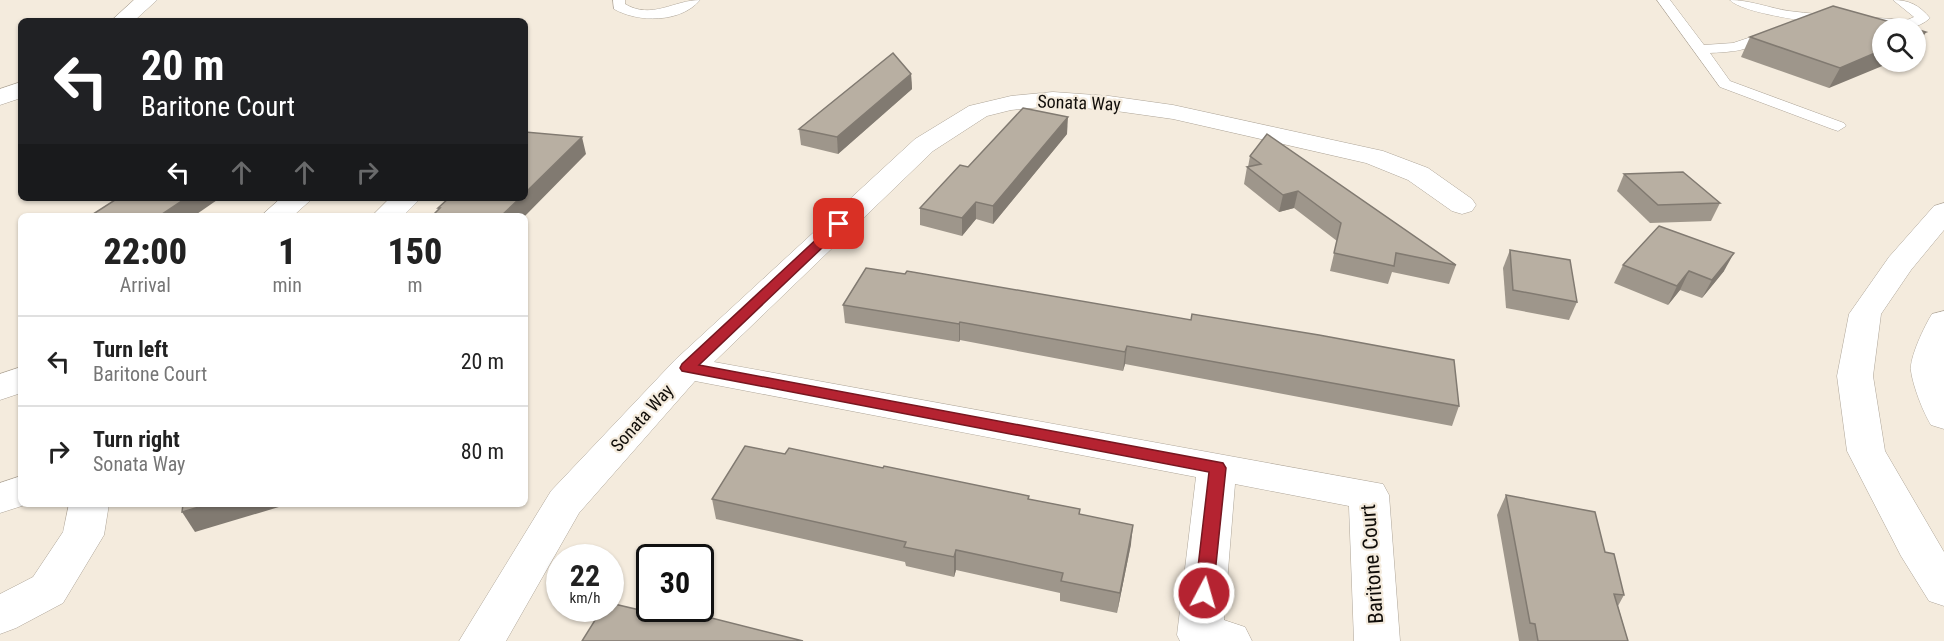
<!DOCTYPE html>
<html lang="en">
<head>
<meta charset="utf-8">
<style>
	body { margin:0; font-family:"Roboto Condensed",sans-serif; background:#f6f6f6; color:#222; height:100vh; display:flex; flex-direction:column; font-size:22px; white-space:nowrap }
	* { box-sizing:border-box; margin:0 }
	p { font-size:20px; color:#767676 }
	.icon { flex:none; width:33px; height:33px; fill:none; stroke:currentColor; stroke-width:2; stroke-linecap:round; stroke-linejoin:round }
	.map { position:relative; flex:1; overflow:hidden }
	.sheet { position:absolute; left:18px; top:213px; width:510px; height:294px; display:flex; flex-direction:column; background:#fff; border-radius:9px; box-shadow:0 2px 4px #0004 }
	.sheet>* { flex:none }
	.top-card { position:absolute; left:18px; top:18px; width:510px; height:183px; border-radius:9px; box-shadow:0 2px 4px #0004; background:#202124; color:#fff; overflow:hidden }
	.controls { position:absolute; left:1872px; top:18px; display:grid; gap:12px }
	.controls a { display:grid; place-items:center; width:54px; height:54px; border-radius:50%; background:#fff; box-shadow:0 2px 4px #0004; font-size:30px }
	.speed { position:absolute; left:546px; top:544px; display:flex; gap:12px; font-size:30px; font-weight:700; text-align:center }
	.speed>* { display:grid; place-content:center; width:78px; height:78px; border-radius:50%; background:#fff; box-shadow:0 2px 4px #0004; line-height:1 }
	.speed small { font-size:15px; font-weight:400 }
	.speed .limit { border:3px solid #111; border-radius:9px; background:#fff; color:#111 }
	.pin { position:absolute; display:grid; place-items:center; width:51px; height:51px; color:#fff; margin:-26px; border-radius:12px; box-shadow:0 3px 9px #0006 }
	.me { position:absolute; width:66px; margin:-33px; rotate:6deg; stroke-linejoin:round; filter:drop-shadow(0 0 4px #0008) }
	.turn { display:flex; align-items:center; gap:21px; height:126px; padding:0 24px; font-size:27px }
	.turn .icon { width:78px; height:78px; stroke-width:2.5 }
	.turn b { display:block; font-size:42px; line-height:51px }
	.lanes { display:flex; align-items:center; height:57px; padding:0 24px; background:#0003; justify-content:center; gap:30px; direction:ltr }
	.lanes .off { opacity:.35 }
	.eta { display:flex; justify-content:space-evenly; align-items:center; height:102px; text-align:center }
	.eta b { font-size:36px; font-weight:800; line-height:42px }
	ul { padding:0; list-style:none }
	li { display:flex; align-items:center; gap:18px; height:90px; padding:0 24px; border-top:2px solid #e0e0e0 }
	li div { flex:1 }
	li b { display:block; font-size:22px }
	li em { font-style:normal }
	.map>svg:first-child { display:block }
</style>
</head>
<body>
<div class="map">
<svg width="1944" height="641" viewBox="0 0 1944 641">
	<rect width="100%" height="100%" fill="#f4ebdd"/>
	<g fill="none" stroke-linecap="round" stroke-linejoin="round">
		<defs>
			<g id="service">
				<path d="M613,0h12v4c27,16 49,-4 75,-4 -19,23 -62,23 -86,9z"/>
				<path d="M1657,0h13l34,45 29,-2 21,-7 5,1 2,3c-12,12 -35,12 -51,13l20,28 114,42 2,3 -8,5 -6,-2 -112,-42z"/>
				<path d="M1730,0c20,0 39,8 59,11 39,5 79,6 118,9l7,-3 -21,-17c16,0 26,5 37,18 -5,5 -14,9 -21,10 -28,3 -162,-9 -179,-28z"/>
			</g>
			<g id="minor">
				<polygon points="134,0 157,0 134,21 111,21"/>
				<polygon points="21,82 21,98 0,105 0,89"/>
				<polygon points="1053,92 1109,96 1173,105 1383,151 1428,168 1472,199 1476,205 1472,211 1462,214 1452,211 1408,180 1366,163 1173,119 1109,110 1053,106 1011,110 987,116 933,151 714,362 1383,484 1389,495 1400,641 1354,641 1349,506 1235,484 1224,620 1245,627 1252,641 1180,641 1177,635 1196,477 695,381 579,513 506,641 459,641 551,491 675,360 915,139 969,106 1011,96"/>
				<polygon points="281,198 313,198 293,216 261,216"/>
				<polygon points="390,198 421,198 403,216 372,216"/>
				<polygon points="21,367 21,393 0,400 0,374"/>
				<polygon points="21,476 21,504 28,504 0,513 0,483"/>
				<polygon points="69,504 109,504 104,535 63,603 16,628 0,634 0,594 33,577 63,532"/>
			</g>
			<g id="trunk">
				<polygon points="1944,203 1944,230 1911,270 1881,314 1873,376 1885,451 1944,552 1944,606 1929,601 1901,556 1847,451 1837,376 1849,314 1889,257 1934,206"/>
				<path d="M1944,311v118l-13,-4c-8,-13 -18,-39 -20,-54 -2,-13 14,-46 21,-57z"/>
			</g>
		</defs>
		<use href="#service" stroke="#aea598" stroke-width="1"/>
		<use href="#minor" stroke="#aea598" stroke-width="1"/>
		<use href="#trunk" stroke="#aea598" stroke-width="1"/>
		<use href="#service" fill="#fff" fill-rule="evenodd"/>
		<use href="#minor" fill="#fff" fill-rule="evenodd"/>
		<use href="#trunk" fill="#fff" fill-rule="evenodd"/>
	</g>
	<g fill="#9e968b">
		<polygon points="1912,28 1829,88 1741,57 1750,37"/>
		<polygon points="911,74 912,89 838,154 801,145 799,129"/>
		<polygon points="1067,134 993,224 976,219 962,236 920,225 920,208 968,167"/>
		<polygon points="1250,156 1456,265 1449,284 1392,272 1388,284 1330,271 1337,241 1294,208 1279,212 1244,184 1247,167 1248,167"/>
		<polygon points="1624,174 1720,203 1711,221 1650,223 1617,191"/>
		<polygon points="1510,250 1577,302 1569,320 1506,308 1503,268"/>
		<polygon points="1623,265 1724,271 1702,298 1680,290 1668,305 1614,283"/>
		<polygon points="866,268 1459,406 1452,426 1125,364 1123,371 960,340 959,342 845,323 843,305"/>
		<polygon points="785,454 883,468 1029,496 1028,499 1080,509 1080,514 1131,544 1117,613 1060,601 1060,593 956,570 954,577 906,566 905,562 716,519 712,499"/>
		<polygon points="1506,495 1605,552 1624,595 1618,606 1628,641 1519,641 1497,515"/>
	</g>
	<g fill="#817a71">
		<polygon points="1926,32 1916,49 1916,36"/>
		<polygon points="1882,50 1882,62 1892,62 1829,88 1840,68"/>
		<polygon points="911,74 912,89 838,154 837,137"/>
		<polygon points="1068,117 1067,134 993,224 993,206"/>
		<polygon points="582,137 586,154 525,216 501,216 520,198 525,198 525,193"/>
		<polygon points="1298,191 1294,208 1279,212 1283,195"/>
		<polygon points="186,198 220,198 194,216 159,216"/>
		<polygon points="976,202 976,219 962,236 962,218"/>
		<polygon points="1734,253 1724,271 1702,298 1712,280"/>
		<polygon points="1689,271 1680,290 1668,305 1677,286"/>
		<polygon points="960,322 960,340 959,342 959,324"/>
		<polygon points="1127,346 1125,364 1123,371 1125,352"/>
		<polygon points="209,504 289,504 195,532 182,512"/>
		<polygon points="1133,525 1131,544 1117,613 1120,593"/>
		<polygon points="956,550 956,570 954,577 954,557"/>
	</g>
	<g fill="#b8afa2" stroke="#817a71" stroke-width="1.5">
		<polygon points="1833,6 1912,28 1882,28 1882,50 1840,68 1750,37"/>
		<polygon points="1916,29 1926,32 1916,36"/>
		<polygon points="893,53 911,74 837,137 799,129"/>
		<polygon points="1023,108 1068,117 993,206 976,202 962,218 920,208 960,165 968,167"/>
		<polygon points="525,132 582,137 525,193"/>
		<polygon points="1267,134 1456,265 1396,253 1394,266 1334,253 1341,223 1298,191 1283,195 1247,167 1261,164 1250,156"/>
		<polygon points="1683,172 1720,203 1658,205 1624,174"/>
		<polygon points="118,198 186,198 159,216 90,216"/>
		<polygon points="449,198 520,198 501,216 432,216 440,208 438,208"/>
		<polygon points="1659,226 1734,253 1712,280 1689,271 1677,286 1623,265"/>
		<polygon points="1510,250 1570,260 1577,302 1513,290"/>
		<polygon points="866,268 905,274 907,271 1191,320 1192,314 1319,335 1454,360 1459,406 1127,346 1125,352 960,322 959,324 843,305"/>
		<polygon points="745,446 785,454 789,448 883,468 884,466 1029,496 1028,499 1080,509 1079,514 1133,525 1120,593 1061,581 1063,573 956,550 954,557 904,547 906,542 712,499"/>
		<polygon points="1506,495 1595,512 1605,552 1614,554 1624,595 1614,594 1628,641 1538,641 1535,624 1530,623"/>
		<polygon points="183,504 209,504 182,512"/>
		<polygon points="610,603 657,614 659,609 676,609 803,641 582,641 602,609 610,609"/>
	</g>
	<polygon fill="#b52331" stroke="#761720" stroke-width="1.5" points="839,221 845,224 844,227 699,365 1223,463 1226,468 1213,593 1211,598 1204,600 1198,598 1195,593 1209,472 682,371 680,368 682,364 835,222"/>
	<g text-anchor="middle" stroke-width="4.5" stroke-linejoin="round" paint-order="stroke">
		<g font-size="18" fill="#100d09" stroke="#f4ebdd">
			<text transform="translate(1079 103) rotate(2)" y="6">Sonata Way</text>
			<text transform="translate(642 418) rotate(-48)" y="6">Sonata Way</text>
		</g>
		<g font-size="21" fill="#100d09" stroke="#f4ebdd">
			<text transform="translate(1372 564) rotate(-94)" y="7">Baritone Court</text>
		</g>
	</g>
</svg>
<div class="controls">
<a><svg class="icon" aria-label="search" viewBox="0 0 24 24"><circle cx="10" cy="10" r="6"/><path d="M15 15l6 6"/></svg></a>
</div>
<div class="speed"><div>22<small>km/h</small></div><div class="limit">30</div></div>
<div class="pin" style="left:839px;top:224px;background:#d93025"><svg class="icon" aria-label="arrive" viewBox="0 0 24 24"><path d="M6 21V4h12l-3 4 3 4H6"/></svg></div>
<svg class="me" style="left:1204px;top:593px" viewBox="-20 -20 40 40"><circle r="17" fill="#b52331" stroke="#fff" stroke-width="3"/><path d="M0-11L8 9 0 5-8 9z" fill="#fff"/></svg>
<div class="top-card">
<div class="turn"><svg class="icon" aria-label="left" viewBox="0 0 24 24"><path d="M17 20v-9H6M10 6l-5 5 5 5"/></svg><div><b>20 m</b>Baritone Court</div></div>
<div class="lanes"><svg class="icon" aria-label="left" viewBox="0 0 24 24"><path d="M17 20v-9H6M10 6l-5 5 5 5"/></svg><svg class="icon off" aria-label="ahead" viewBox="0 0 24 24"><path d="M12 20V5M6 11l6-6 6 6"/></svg><svg class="icon off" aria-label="ahead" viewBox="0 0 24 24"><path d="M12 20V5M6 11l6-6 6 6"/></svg><svg class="icon off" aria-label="right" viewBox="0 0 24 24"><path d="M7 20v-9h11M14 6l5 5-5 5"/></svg></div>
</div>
<section class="sheet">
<div class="eta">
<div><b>22:00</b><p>Arrival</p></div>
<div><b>1</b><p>min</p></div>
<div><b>150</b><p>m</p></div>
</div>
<ul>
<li><svg class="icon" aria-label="left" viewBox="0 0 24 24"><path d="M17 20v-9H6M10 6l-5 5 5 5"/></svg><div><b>Turn left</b><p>Baritone Court</p></div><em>20 m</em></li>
<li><svg class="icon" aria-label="right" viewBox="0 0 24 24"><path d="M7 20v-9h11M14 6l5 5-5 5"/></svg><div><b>Turn right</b><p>Sonata Way</p></div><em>80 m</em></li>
</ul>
</section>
</div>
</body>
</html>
